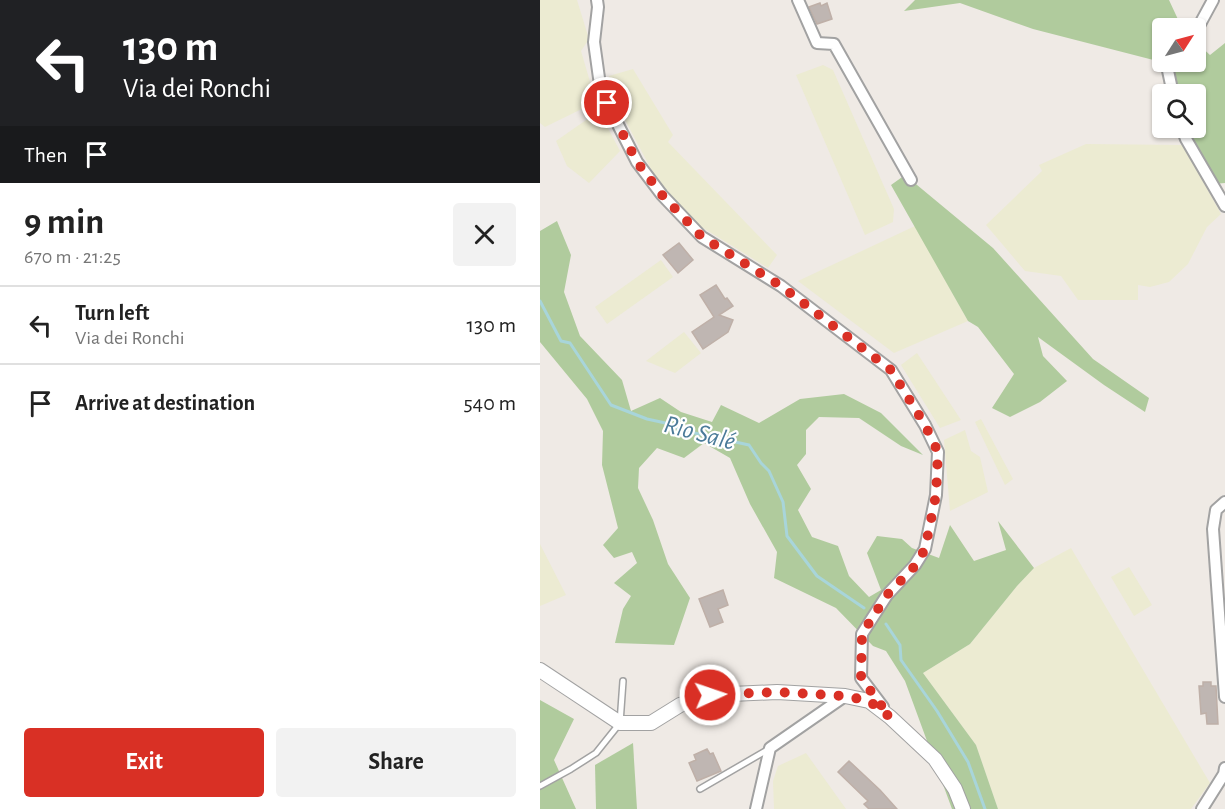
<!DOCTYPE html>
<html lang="en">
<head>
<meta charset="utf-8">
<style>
	body { margin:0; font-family:"Alegreya Sans",sans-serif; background:#f2f2f2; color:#222; height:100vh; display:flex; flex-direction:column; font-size:22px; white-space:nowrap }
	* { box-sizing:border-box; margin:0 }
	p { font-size:20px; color:#767676 }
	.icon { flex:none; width:33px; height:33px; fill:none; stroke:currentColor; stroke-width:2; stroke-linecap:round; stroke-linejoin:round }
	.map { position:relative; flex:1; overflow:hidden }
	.sheet { display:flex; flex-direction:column; background:#fff; width:540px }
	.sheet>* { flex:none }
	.hud { background:#202124; color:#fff; overflow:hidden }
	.needle { width:39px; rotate:54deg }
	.fabs { position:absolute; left:612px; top:18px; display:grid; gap:12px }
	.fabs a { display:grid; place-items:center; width:54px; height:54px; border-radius:6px; background:#fff; box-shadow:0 2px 4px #0004; font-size:30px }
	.pin { position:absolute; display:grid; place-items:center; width:51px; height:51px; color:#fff; margin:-26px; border:3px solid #fff; border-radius:50%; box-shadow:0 2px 6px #0007 }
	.me { position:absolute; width:66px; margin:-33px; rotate:87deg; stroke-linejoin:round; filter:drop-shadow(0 0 4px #0008) }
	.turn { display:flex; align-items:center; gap:21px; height:126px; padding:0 24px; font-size:27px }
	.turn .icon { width:78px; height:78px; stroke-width:2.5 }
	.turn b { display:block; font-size:42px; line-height:51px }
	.then { display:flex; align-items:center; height:57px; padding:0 24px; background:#0003; gap:12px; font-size:22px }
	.round { display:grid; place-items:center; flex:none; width:63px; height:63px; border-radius:6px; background:#f2f2f2 }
	.headline { display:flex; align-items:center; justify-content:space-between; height:102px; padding:0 24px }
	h1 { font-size:36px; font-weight:700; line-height:45px }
	.button { display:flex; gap:12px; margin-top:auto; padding:12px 24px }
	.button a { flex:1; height:69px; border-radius:6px; background:#d93025; color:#fff; font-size:24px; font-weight:700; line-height:69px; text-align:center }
	.button a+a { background:#f2f2f2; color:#222 }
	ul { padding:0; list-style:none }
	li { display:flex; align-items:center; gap:18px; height:78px; padding:0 24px; border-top:2px solid #e0e0e0 }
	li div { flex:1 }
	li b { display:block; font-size:22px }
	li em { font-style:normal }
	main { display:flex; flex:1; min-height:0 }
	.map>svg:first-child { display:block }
</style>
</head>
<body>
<main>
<section class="sheet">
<div class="hud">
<div class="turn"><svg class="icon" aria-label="left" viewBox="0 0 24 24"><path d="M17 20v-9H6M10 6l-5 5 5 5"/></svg><div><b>130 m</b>Via dei Ronchi</div></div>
<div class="then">Then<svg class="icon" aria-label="arrive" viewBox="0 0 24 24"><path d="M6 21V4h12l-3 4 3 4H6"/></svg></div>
</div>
<div class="headline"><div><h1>9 min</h1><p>670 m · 21:25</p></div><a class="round"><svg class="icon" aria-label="close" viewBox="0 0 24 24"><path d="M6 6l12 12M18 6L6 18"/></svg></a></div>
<ul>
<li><svg class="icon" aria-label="left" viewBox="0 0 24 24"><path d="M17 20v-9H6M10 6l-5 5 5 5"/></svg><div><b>Turn left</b><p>Via dei Ronchi</p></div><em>130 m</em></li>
<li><svg class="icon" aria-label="arrive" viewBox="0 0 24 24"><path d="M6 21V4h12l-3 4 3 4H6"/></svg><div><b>Arrive at destination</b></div><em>540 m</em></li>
</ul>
<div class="button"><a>Exit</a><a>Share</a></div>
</section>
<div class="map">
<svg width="685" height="809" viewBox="0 0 685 809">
	<rect width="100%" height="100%" fill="#efeae5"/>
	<g fill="#ecebd2">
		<polygon points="0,0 37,0 49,39 41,51 56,102 5,127 0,123"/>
		<polygon points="283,65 293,70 354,209 353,222 325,235 256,75"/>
		<polygon points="93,69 133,135 128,142 237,255 228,268 155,223 122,190 73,97 69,76"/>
		<polygon points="59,111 80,151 49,183 27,166 16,141"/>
		<polygon points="546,144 643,145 681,214 667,227 648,264 629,282 610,287 598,285 598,300 538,300 521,276 485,271 446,225 502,171 499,165"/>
		<polygon points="375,226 428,321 354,353 258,281"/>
		<polygon points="121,260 133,277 67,324 55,307"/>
		<polygon points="144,332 161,353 135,373 106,361"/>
		<polygon points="377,353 421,420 400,428 361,365"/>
		<polygon points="441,419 473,479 465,485 435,422"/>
		<polygon points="425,430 431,451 440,457 448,492 410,511 404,440"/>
		<polygon points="0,544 26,595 0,606"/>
		<polygon points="531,548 670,783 651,809 458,809 436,745 383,673 430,644 477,586 494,568"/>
		<polygon points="589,567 612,605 594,616 571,577"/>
		<polygon points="266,753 306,809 234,809 233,781 238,766"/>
	</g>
	<g fill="#b0cb9d">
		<polygon points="375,0 629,0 642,28 622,28 622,62 656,62 656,42 670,55 685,43 685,183 673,184 650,138 647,128 656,128 656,94 638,94 629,64 493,29 420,3 364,11"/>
		<polygon points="365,175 453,248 553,359 609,398 605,412 564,385 498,337 503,356 527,381 500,402 470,417 452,408 474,374 438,327 428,321 351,185"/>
		<polygon points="17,221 31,255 24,292 40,336 82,380 91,411 120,398 141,412 172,422 181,405 219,423 260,399 304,394 341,413 383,455 361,446 319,418 279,417 266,430 266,454 257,465 271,489 258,510 272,537 298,546 309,576 329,597 341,590 327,553 337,536 362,539 372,548 399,558 410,525 434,561 466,550 458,521 494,568 477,586 430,644 383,673 436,745 458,809 412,809 365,681 346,651 333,646 296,608 234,578 237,552 210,504 190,458 164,443 144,458 117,448 99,468 98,488 113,520 128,564 150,598 134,645 75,643 83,609 91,596 74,583 97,563 92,552 74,558 63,545 78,528 62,465 63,431 47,399 0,342 0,231"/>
		<polygon points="0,700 34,719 14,760 36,809 0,809"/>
		<polygon points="93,743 97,809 56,809 55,765"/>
	</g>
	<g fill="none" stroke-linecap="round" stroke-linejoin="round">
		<g stroke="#a8d5da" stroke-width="3">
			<polyline points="0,301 21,341 30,343 71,405 107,419 130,424 141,430 209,445 221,463 229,471 243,502 247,536 277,576 324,608"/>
			<polyline points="346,624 360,645 361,660 397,711 428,762 445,809"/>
		</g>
	</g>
	<g fill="#bfb6b2" stroke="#bfb0a8" stroke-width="1.5">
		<polygon points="280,3 281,6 287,3 292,19 277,24 269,7"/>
		<polygon points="139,243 153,260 138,273 123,255"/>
		<polygon points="176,285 185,299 187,298 193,306 179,315 193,320 188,332 163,349 152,332 174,317 160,295"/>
		<polygon points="183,590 188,605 178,609 183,622 170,627 159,599"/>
		<polygon points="663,682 671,682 671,686 676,686 678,724 667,724 666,713 661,714 659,686 663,686"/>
		<polygon points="167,749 170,754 173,753 181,771 157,781 149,763 156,760 154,755"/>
		<polygon points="309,761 340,790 357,809 329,809 324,804 328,801 298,772"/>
	</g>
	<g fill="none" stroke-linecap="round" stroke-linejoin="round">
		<defs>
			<g id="service">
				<polyline points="0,786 31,769 56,753 80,723 83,681"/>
				<polyline points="160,789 229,749"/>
			</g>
			<g id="minor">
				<polyline points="57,0 58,7 54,42 59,78 67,103 97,162 122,195 162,237 241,286 351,370 385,425 398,452 396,495 385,549 375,565 347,595 322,634 321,678 343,707"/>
				<polyline points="258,0 277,43 294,44 371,180"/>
				<polyline points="656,29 660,24 673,0"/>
				<polyline points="628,62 627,66 633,94"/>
				<polyline points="642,128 646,139 685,206"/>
				<polyline points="685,502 676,510 673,529 685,697"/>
				<polyline points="216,809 230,748 305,696"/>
				<polyline points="662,809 684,774 685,768"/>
			</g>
			<polyline id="tertiary" points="0,670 80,723 111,723 140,705 170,695 237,692 305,696 329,701 350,717 395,759 415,789 423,809"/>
		</defs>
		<use href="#service" stroke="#a2a2a2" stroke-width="8"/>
		<use href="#minor" stroke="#a2a2a2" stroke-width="14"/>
		<use href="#tertiary" stroke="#a2a2a2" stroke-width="16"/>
		<use href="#service" stroke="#fff" stroke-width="5"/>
		<use href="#minor" stroke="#fff" stroke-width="10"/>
		<use href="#tertiary" stroke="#fff" stroke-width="14"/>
	</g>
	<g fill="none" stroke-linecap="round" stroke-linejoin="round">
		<polyline stroke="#d93025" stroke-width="10" stroke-dasharray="0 18" points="67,103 97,162 122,195 162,237 241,286 351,370 385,425 398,452 396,495 385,549 375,566 347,595 322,634 321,678 350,717 329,701 305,696 237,692 170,695"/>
	</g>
	<g text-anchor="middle" stroke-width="4.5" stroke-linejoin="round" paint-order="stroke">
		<g font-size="26" font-style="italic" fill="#4b7b99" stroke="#fff">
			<text transform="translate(160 432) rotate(15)" y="9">Rio Salé</text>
		</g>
	</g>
</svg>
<div class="fabs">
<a><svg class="needle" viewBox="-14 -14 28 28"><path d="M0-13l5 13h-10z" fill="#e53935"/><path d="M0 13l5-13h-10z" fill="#767676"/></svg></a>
<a><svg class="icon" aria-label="search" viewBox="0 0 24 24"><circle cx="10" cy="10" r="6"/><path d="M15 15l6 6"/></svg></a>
</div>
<div class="pin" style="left:67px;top:103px;background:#d93025"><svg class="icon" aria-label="arrive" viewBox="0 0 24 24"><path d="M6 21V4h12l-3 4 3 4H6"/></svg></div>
<svg class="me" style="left:170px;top:695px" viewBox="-20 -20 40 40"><circle r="17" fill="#d93025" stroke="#fff" stroke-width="3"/><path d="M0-11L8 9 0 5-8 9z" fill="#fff"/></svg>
</div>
</main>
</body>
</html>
